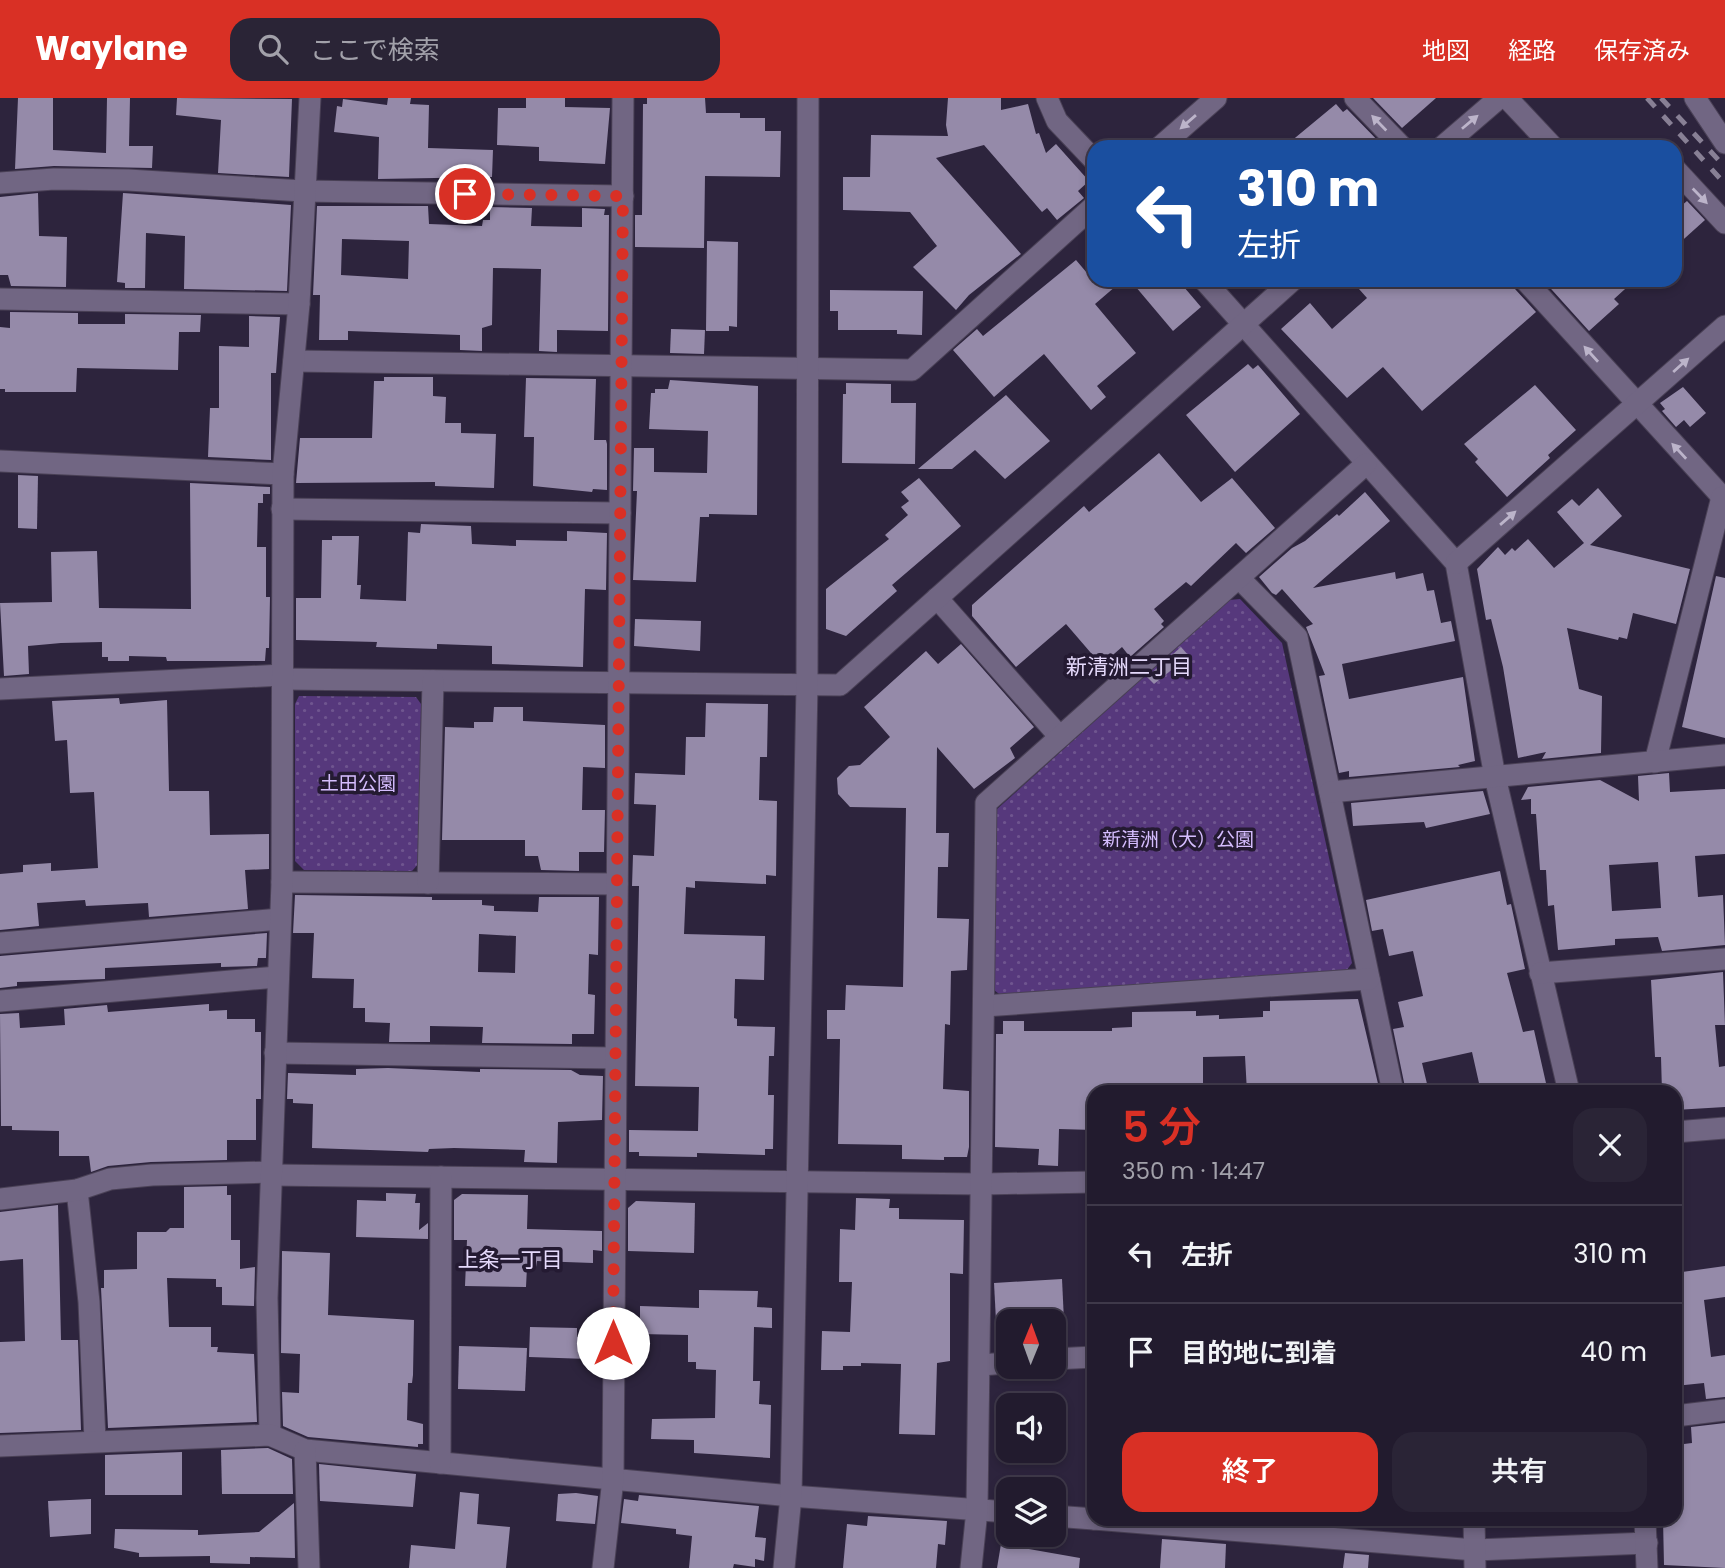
<!DOCTYPE html>
<html lang="ja">
<head>
<meta charset="utf-8">
<style>
	body { margin:0; font-family:Poppins,"Noto Sans JP",sans-serif; background:#2a2436; color:#f1f3f6; height:100vh; display:flex; flex-direction:column; font-size:26px; white-space:nowrap }
	* { box-sizing:border-box; margin:0 }
	p { font-size:23px; color:#a2a1aa }
	.icon { flex:none; width:38px; height:38px; fill:none; stroke:currentColor; stroke-width:2; stroke-linecap:round; stroke-linejoin:round }
	.map { position:relative; flex:1; overflow:hidden }
	.sheet { position:absolute; left:1087px; top:987px; width:595px; height:441px; display:flex; flex-direction:column; background:#221b2e; border-radius:21px; box-shadow:0 4px 10px #0003,0 0 0 2px #3f394a }
	.sheet>* { flex:none }
	.top-card { position:absolute; left:1087px; top:42px; width:595px; height:147px; border-radius:21px; box-shadow:0 4px 10px #0003,0 0 0 2px #3f394a; background:#1a4fa0; color:#fff; overflow:hidden }
	.needle { width:46px; rotate:1deg }
	.fabs { position:absolute; left:996px; top:1211px; display:grid; gap:14px }
	.fabs a { display:grid; place-items:center; width:70px; height:70px; border-radius:14px; background:#221b2e; box-shadow:0 4px 10px #0003,0 0 0 2px #3f394a; font-size:35px }
	.pin { position:absolute; display:grid; place-items:center; width:60px; height:60px; color:#fff; margin:-30px; border:4px solid #fff; border-radius:50%; box-shadow:0 2px 7px #0007 }
	.me { position:absolute; width:77px; margin:-38px; rotate:0deg; stroke-linejoin:round; filter:drop-shadow(0 0 5px #0008) }
	.turn { display:flex; align-items:center; gap:24px; height:147px; padding:0 35px; font-size:32px }
	.turn .icon { width:91px; height:91px; stroke-width:2.5 }
	.turn b { display:block; font-size:49px; line-height:60px }
	.round { display:grid; place-items:center; flex:none; width:74px; height:74px; border-radius:21px; background:#2a2436 }
	.headline { display:flex; align-items:center; justify-content:space-between; height:119px; padding:0 35px }
	h1 { font-size:42px; font-weight:600; line-height:52px; color:#d93025 }
	.primary-button { display:flex; gap:14px; margin-top:auto; padding:14px 35px }
	.primary-button a { flex:1; height:80px; border-radius:21px; background:#d93025; color:#fff; font-size:28px; font-weight:600; line-height:80px; text-align:center }
	.primary-button a+a { background:#2a2436; color:#f1f3f6 }
	ul { padding:0; list-style:none }
	li { display:flex; align-items:center; gap:21px; height:98px; padding:0 35px; border-top:2px solid #3f394a }
	li div { flex:1 }
	li b { display:block; font-size:26px }
	li em { font-style:normal }
	header { display:flex; align-items:center; gap:42px; box-sizing:border-box; height:98px; padding:0 35px; background:#d93025; color:#fff }
	header strong { font-size:33px }
	nav { display:flex; gap:38px; margin-inline-start:auto; font-size:24px }
	.search { width:490px; height:63px; background:#2a2436; display:flex; align-items:center; gap:18px; box-sizing:border-box; padding:0 24px; border-radius:21px; color:#a2a1aa; font-size:26px }
	.map>svg:first-child { display:block }
</style>
</head>
<body>
<header>
<strong>Waylane</strong>
<div class="search"><svg class="icon" aria-label="search" viewBox="0 0 24 24"><circle cx="10" cy="10" r="6"/><path d="M15 15l6 6"/></svg>ここで検索</div>
<nav><a>地図</a><a>経路</a><a>保存済み</a></nav>
</header>
<div class="map">
<svg width="1725" height="1470" viewBox="0 0 1725 1470">
	<defs>
		<pattern id="grass-dots" width="8" height="8" patternUnits="userSpaceOnUse" patternTransform="scale(1.75)"><rect width="8" height="8" fill="#56387c"/><path d="M2 2h.1M6 6h.1" fill="none" stroke="#6f558f" stroke-width="1.8" stroke-linecap="round"/></pattern>
	</defs>
	<rect width="100%" height="100%" fill="#2d243d"/>
	<g fill="url(#grass-dots)">
		<polygon points="1240,501 1282,545 1352,865 1346,873 1003,899 994,892 996,712 1229,502"/>
		<polygon points="299,598 416,599 421,606 419,765 412,773 304,772 295,763 295,606"/>
	</g>
	<g fill="#958aa9" fill-rule="evenodd">
		<polygon points="18,0 53,0 53,52 106,55 107,0 130,0 129,48 153,48 152,70 54,68 15,71"/>
		<polygon points="177,0 292,1 289,79 218,75 221,22 176,17"/>
		<polygon points="388,0 411,0 410,6 429,7 428,50 493,52 492,79 378,81 379,39 334,34 337,8 342,9 343,1 387,7"/>
		<polygon points="526,0 565,0 565,9 610,10 605,66 539,63 539,49 497,47 498,10 526,10"/>
		<polygon points="647,0 705,0 706,15 740,15 740,20 765,20 765,33 781,33 780,79 705,78 704,150 635,149 635,117 642,117 643,6 647,6"/>
		<polygon points="948,0 1001,0 1001,12 1028,6 1036,36 1039,35 1046,55 1056,46 1089,83 1078,93 1084,100 1057,122 1047,110 1042,114 984,47 936,60 1021,156 969,197 956,212 913,169 937,148 910,114 843,112 843,79 870,79 871,37 948,38 946,27"/>
		<polygon points="1373,0 1436,0 1402,30"/>
		<polygon points="1336,6 1343,14 1347,11 1383,48 1284,49"/>
		<polygon points="38,95 39,138 67,139 66,189 11,188 8,177 0,177 0,99"/>
		<polygon points="123,95 291,107 287,193 184,191 185,138 146,135 145,190 125,190 125,185 117,184"/>
		<polygon points="1687,103 1705,122 1675,149 1675,113"/>
		<path d="M317,108h111l1,18 53,2 1,-6h7v-13l42,1 -1,18 51,1v-19l23,1 -1,6h5l-1,116 -51,-1v22l-18,-1 2,-82 -48,-1 -1,57 -10,3v23l-22,-1v-15l-112,-4v9h-29l1,-45h-7zM342,141l67,2 -1,38 -67,-4z"/>
		<polygon points="707,143 738,144 737,229 729,228 729,233 706,233"/>
		<polygon points="1076,162 1093,182 1123,182 1095,206 1136,255 1097,288 1106,299 1091,312 1044,256 994,299 953,252 977,231 983,238"/>
		<polygon points="1130,182 1178,182 1201,209 1173,233"/>
		<polygon points="1351,182 1512,182 1515,191 1536,214 1422,313 1383,269 1347,300 1281,231 1310,205 1332,231 1367,200"/>
		<polygon points="1543,182 1635,182 1614,201 1619,206 1589,233"/>
		<polygon points="830,192 923,193 922,237 897,236 897,232 838,232 838,213 830,213"/>
		<polygon points="10,214 78,215 78,226 125,226 125,216 201,217 200,234 179,234 178,272 77,270 76,294 5,294 5,291 0,291 0,229 10,230"/>
		<polygon points="249,218 280,219 276,275 271,275 271,362 208,359 210,310 219,310 219,248 249,249"/>
		<polygon points="671,231 705,232 704,256 670,255"/>
		<polygon points="1248,266 1253,271 1258,267 1300,316 1235,374 1186,317"/>
		<polygon points="384,279 433,279 433,298 446,299 445,325 461,325 461,335 496,336 494,390 435,388 435,384 296,385 300,340 372,340 374,283 384,283"/>
		<polygon points="526,280 596,281 594,342 606,342 607,346 607,392 593,391 592,394 533,388 534,339 524,339"/>
		<polygon points="670,282 758,288 757,417 709,416 709,419 700,419 696,484 633,482 637,393 633,393 634,350 654,350 654,374 707,375 708,333 649,331 651,295 655,295 655,291 668,291"/>
		<polygon points="846,285 891,286 891,305 916,305 915,366 842,365 843,296 846,296"/>
		<polygon points="1535,287 1576,332 1548,357 1550,360 1507,399 1475,364 1478,361 1464,346"/>
		<polygon points="1683,289 1706,315 1690,329 1684,322 1676,329 1662,313 1665,311 1660,305"/>
		<polygon points="1006,297 1050,343 1005,381 975,352 952,371 918,371"/>
		<polygon points="1159,355 1201,404 1232,380 1275,430 1246,455 1236,445 1191,488 1186,484 1154,511 1164,523 1161,526 1164,529 1130,559 1122,549 1107,562 1103,557 1097,562 1066,526 1016,569 972,518 972,507 1084,408 1089,414"/>
		<polygon points="18,377 38,378 37,431 18,430"/>
		<polygon points="919,380 961,428 892,487 897,493 846,538 826,531 826,491 889,441 885,437 908,417 901,409 909,403 901,394"/>
		<polygon points="190,385 270,389 270,396 263,396 263,405 258,405 257,449 266,449 266,499 270,499 269,550 266,550 265,563 167,563 166,559 129,558 129,563 108,563 108,559 102,559 102,544 61,545 28,548 29,576 4,578 0,505 52,504 51,454 97,453 99,510 191,511"/>
		<polygon points="1598,390 1622,418 1590,447 1690,471 1676,526 1633,515 1627,541 1619,539 1618,542 1567,530 1579,591 1602,598 1601,655 1542,661 1546,654 1518,660 1503,569 1491,521 1486,522 1477,471 1498,449 1505,457 1512,450 1515,453 1528,441 1554,470 1584,445 1557,414 1572,401 1579,408"/>
		<polygon points="1365,394 1390,423 1313,490 1395,474 1396,481 1423,475 1427,493 1434,492 1441,525 1451,523 1455,543 1342,566 1349,601 1463,579 1475,663 1458,667 1460,669 1349,679 1349,673 1339,675 1319,578 1325,577 1306,529 1313,526 1282,491 1276,497 1272,495 1259,479 1292,450 1305,443 1337,416 1339,418"/>
		<polygon points="421,426 471,428 472,446 516,448 516,442 567,443 567,433 607,435 606,492 585,491 583,569 492,566 492,548 437,546 437,551 376,549 377,544 296,542 296,500 321,500 322,442 332,442 332,438 359,438 357,487 361,487 360,501 406,503 408,434 420,435"/>
		<polygon points="1716,478 1725,480 1725,640 1682,629"/>
		<polygon points="635,521 701,523 700,553 634,548"/>
		<polygon points="961,546 1034,629 1010,650 1015,660 974,691 937,649 936,735 949,735 948,769 938,769 937,820 969,821 967,872 951,873 950,927 945,926 943,991 969,993 969,1049 967,1059 944,1059 944,1062 902,1061 902,1047 838,1046 840,941 827,941 827,912 845,912 846,887 903,889 906,710 850,709 838,696 837,680 849,668 860,667 890,639 864,609 926,553 938,566"/>
		<polygon points="1181,549 1189,558 1154,586 1147,579"/>
		<polygon points="119,600 120,606 167,602 169,693 209,693 210,737 269,736 269,771 245,772 248,811 149,819 148,805 86,808 85,802 37,805 39,828 0,832 0,776 23,774 23,767 51,765 51,773 98,770 94,694 70,695 67,642 55,643 52,603"/>
		<polygon points="706,605 768,606 767,659 760,659 759,702 777,703 776,778 766,777 766,786 695,783 695,790 686,789 684,836 765,838 764,882 735,881 734,920 737,921 737,928 775,929 774,958 769,958 768,997 774,997 773,1051 765,1051 765,1057 697,1055 697,1059 639,1058 639,1054 629,1054 629,1032 698,1033 699,989 635,988 639,788 632,788 633,757 654,758 656,707 634,706 635,675 685,677 686,639 705,639"/>
		<polygon points="494,609 523,609 523,623 605,627 605,670 583,669 582,712 605,712 604,754 579,754 579,773 541,772 538,758 525,758 525,742 442,742 445,629 474,630 474,624 493,624"/>
		<path d="M1669,675l1,19 55,-3v65l-30,2 3,41 25,-2 2,50 -63,6 -4,-14 -43,2v6l-57,5 -4,-45 -6,1 -2,-36h-6l-4,-56h-5v-15l-10,1 7,-13 72,-7 39,21 -1,-25zM1658,764l3,46 -49,3 -3,-46z"/>
		<polygon points="1483,693 1490,716 1426,730 1424,724 1353,728 1351,705"/>
		<polygon points="1500,773 1507,807 1511,806 1525,871 1507,875 1523,934 1534,932 1548,994 1481,994 1472,954 1422,965 1428,990 1406,994 1393,931 1404,929 1398,904 1423,898 1413,853 1389,858 1383,831 1372,833 1366,802"/>
		<path d="M295,797l137,2v3h50v5l12,1v5l44,1 1,-15h60l-1,58 -9,-1 -1,40 7,1 -1,39h-22v10l-90,-1 1,-16 -53,-1v16h-41l1,-19 -25,-1v-14h-12l1,-29 -42,-1 2,-45h-21zM479,836l37,2 -1,37 -37,-1z"/>
		<polygon points="267,835 266,860 258,860 257,868 221,869 221,865 105,870 105,881 17,884 17,888 0,890 0,858"/>
		<polygon points="1723,874 1725,927 1715,927 1719,969 1725,968 1725,1009 1675,1012 1675,994 1662,994 1661,959 1655,959 1651,882"/>
		<polygon points="1358,901 1380,994 1247,994 1245,958 1203,959 1203,994 1094,994 1094,1032 1059,1031 1058,1068 1038,1067 1039,1051 995,1049 996,936 1003,936 1003,923 1024,923 1024,933 1112,933 1112,930 1132,929 1132,914 1196,913 1196,918 1219,917 1219,921 1263,919 1263,913 1270,913 1270,903"/>
		<polygon points="209,906 209,913 227,912 227,921 255,921 255,934 261,934 261,1001 256,1001 256,1042 227,1042 227,1062 151,1064 108,1068 91,1074 89,1058 59,1058 59,1033 12,1032 12,1028 1,1028 0,916 19,915 20,930 65,927 64,911 107,907 108,914"/>
		<polygon points="388,970 480,974 480,971 571,972 580,977 603,978 602,1022 558,1024 557,1065 524,1064 525,1052 454,1050 429,1051 428,1054 312,1050 313,1006 293,1005 293,1001 287,1001 288,975 356,977 356,971"/>
		<polygon points="227,1088 227,1097 231,1097 231,1142 240,1142 240,1171 255,1169 254,1208 222,1207 222,1189 216,1189 216,1181 167,1180 169,1229 211,1229 211,1249 218,1249 217,1254 254,1256 257,1324 108,1330 101,1190 104,1190 104,1172 137,1171 137,1134 166,1134 170,1130 184,1130 184,1089"/>
		<polygon points="386,1095 416,1096 415,1105 420,1105 419,1132 428,1125 428,1141 356,1139 357,1102 386,1103"/>
		<polygon points="462,1096 528,1097 527,1131 602,1133 602,1153 593,1152 593,1165 537,1163 536,1169 527,1169 526,1189 465,1188 467,1142 454,1142 454,1102"/>
		<polygon points="856,1100 890,1101 889,1110 899,1110 899,1121 964,1122 963,1176 950,1175 950,1263 937,1265 935,1337 899,1336 901,1266 861,1265 861,1268 843,1268 843,1272 821,1272 822,1233 850,1234 852,1184 839,1184 840,1131 855,1132"/>
		<polygon points="636,1103 695,1105 694,1155 628,1153 628,1110"/>
		<polygon points="58,1107 61,1242 78,1242 81,1332 0,1335 0,1244 25,1243 23,1161 0,1163 0,1114"/>
		<polygon points="282,1153 330,1155 328,1217 414,1222 413,1277 412,1285 408,1285 407,1322 423,1326 423,1346 418,1346 418,1349 308,1339 283,1328 282,1294 299,1295 300,1256 281,1255"/>
		<polygon points="1725,1168 1725,1199 1704,1202 1711,1259 1725,1257 1725,1299 1706,1301 1704,1285 1675,1288 1675,1175"/>
		<polygon points="1062,1181 1064,1223 996,1223 994,1185"/>
		<polygon points="699,1192 758,1193 757,1209 772,1210 772,1230 754,1229 753,1283 760,1283 759,1306 771,1307 770,1360 694,1355 694,1342 651,1341 652,1321 715,1320 716,1272 696,1271 696,1264 688,1264 688,1237 640,1236 640,1208 699,1210"/>
		<polygon points="530,1229 577,1230 577,1239 589,1239 588,1261 529,1259"/>
		<polygon points="459,1248 527,1250 525,1293 458,1291"/>
		<polygon points="1725,1325 1725,1470 1664,1467 1663,1421 1675,1421 1675,1373 1679,1372 1676,1347 1692,1345 1691,1329"/>
		<polygon points="268,1350 292,1361 293,1396 222,1396 221,1352"/>
		<polygon points="182,1354 182,1397 105,1397 105,1357"/>
		<polygon points="319,1366 416,1376 413,1409 320,1403"/>
		<polygon points="460,1394 479,1396 477,1426 510,1429 506,1470 409,1470 411,1447 455,1451"/>
		<polygon points="576,1395 598,1398 595,1426 556,1423 558,1396"/>
		<polygon points="639,1397 759,1408 755,1439 766,1440 764,1463 755,1461 755,1469 734,1466 733,1470 689,1470 692,1438 676,1436 676,1431 621,1425 624,1401 638,1403"/>
		<polygon points="91,1401 91,1436 50,1439 48,1403"/>
		<polygon points="294,1405 295,1460 250,1459 250,1466 210,1465 210,1458 139,1459 139,1455 114,1450 115,1431 198,1432 198,1437 259,1434"/>
		<polygon points="868,1418 947,1423 945,1447 938,1446 936,1470 843,1470 847,1426 867,1428"/>
		<polygon points="1347,1421 1372,1421 1371,1430 1347,1428"/>
		<polygon points="1162,1441 1226,1446 1225,1470 1160,1470"/>
		<polygon points="1001,1446 1080,1460 1079,1470 997,1470"/>
		<polygon points="1345,1455 1369,1457 1368,1470 1343,1470"/>
	</g>
	<g fill="none" stroke-linecap="round" stroke-linejoin="round">
		<defs>
			<g id="minor">
				<polyline points="1047,0 1057,23 1094,62"/>
				<polyline points="1355,0 1402,49"/>
				<polyline points="1507,0 1553,49"/>
				<polyline points="1695,0 1725,45"/>
				<polyline points="1160,49 1216,0"/>
				<polyline points="1442,49 1499,0"/>
				<polyline points="1675,71 1725,125"/>
				<polyline points="0,85 54,81 128,82 303,93 623,98"/>
				<polyline points="1204,182 1456,465 1495,679 1569,994"/>
				<polyline points="1525,182 1725,402"/>
				<polyline points="0,201 299,206"/>
				<polyline points="294,263 912,272 1094,108"/>
				<polyline points="0,363 283,376"/>
				<polyline points="282,411 620,415"/>
				<polyline points="1456,465 1725,228"/>
				<polyline points="1239,480 1297,539 1393,994"/>
				<polyline points="937,500 1060,639"/>
				<polyline points="282,581 840,587 1293,182"/>
				<polyline points="0,591 282,577"/>
				<polyline points="1655,664 1722,399"/>
				<polyline points="1330,694 1725,657"/>
				<polyline points="282,784 617,786"/>
				<polyline points="428,785 433,583"/>
				<polyline points="0,845 280,821"/>
				<polyline points="1540,875 1725,861"/>
				<polyline points="0,903 277,879"/>
				<polyline points="984,908 1369,881"/>
				<polyline points="275,955 615,960"/>
				<polyline points="1675,1034 1725,1030"/>
				<polyline points="271,1077 982,1086 1094,1084"/>
				<polyline points="77,1092 89,1204 95,1342"/>
				<polyline points="0,1101 77,1092 110,1081 152,1077 271,1074"/>
				<polyline points="1054,1261 1094,1259"/>
				<polyline points="980,1267 1008,1265"/>
				<polyline points="1675,1318 1725,1312"/>
				<polyline points="270,1337 267,1200 282,784 283,376 299,206 310,0"/>
				<polyline points="0,1348 270,1337 305,1352 791,1398 1008,1414"/>
				<polyline points="305,1352 309,1470"/>
				<polyline points="440,1365 441,1079"/>
				<polyline points="1054,1418 1094,1421"/>
				<polyline points="1094,1421 1475,1452 1647,1445"/>
				<polyline points="1474,1421 1475,1470"/>
				<polyline points="1645,1421 1647,1470"/>
				<polyline points="603,1470 613,1381 623,0"/>
				<polyline points="784,1470 791,1398 807,587 808,0"/>
				<polyline points="971,1470 977,1412 986,705 1366,366"/>
			</g>
		</defs>
		<use href="#minor" stroke="#4a4156" stroke-width="23"/>
		<use href="#minor" stroke="#716683" stroke-width="21"/>
		<g stroke="#888095" stroke-width="5" stroke-dasharray="12 12" stroke-linecap="butt">
			<polyline points="1647,0 1725,86"/>
			<polyline points="1661,0 1725,69"/>
		</g>
	</g>
	<defs><path id="oneway-solid" d="M-6-.8H1V-3.2L6.5 0L1 3.2V.8H-6Z" transform="scale(1.75)"/></defs>
	<g fill="#bcb4ca">
		<use href="#oneway-solid" transform="translate(1188 24) rotate(139)"/>
		<use href="#oneway-solid" transform="translate(1470 24) rotate(-40)"/>
		<use href="#oneway-solid" transform="translate(1379 25) rotate(-134)"/>
		<use href="#oneway-solid" transform="translate(1700 98) rotate(46)"/>
		<use href="#oneway-solid" transform="translate(1591 256) rotate(-132)"/>
		<use href="#oneway-solid" transform="translate(1681 267) rotate(-42)"/>
		<use href="#oneway-solid" transform="translate(1679 353) rotate(-133)"/>
		<use href="#oneway-solid" transform="translate(1508 420) rotate(-41)"/>
	</g>
	<g fill="none" stroke-linecap="round" stroke-linejoin="round">
		<polyline stroke="#d93025" stroke-width="12" stroke-dasharray="0 21.6" points="465,96 623,98 613,1245"/>
	</g>
	<g text-anchor="middle" stroke-width="7" stroke-linejoin="round" paint-order="stroke">
		<g font-size="19" fill="#d5bdfe" stroke="#241a32">
			<text x="358" y="692">土田公園</text>
			<text x="1178" y="748">新清洲（大）公園</text>
		</g>
		<g font-size="21" fill="#e5d9fb" stroke="#241a32">
			<text x="1129" y="576">新清洲二丁目</text>
			<text x="510" y="1169">上条一丁目</text>
		</g>
	</g>
</svg>
<div class="fabs">
<a><svg class="needle" viewBox="-14 -14 28 28"><path d="M0-13l5 13h-10z" fill="#e53935"/><path d="M0 13l5-13h-10z" fill="#a2a1aa"/></svg></a>
<a><svg class="icon" aria-label="sound" viewBox="0 0 24 24"><path d="M4 9h4l5-4v14l-5-4H4zM17 9q2 3 0 6"/></svg></a>
<a><svg class="icon" aria-label="layers" viewBox="0 0 24 24"><path d="M12 4l9 5-9 5-9-5zM3 14l9 5 9-5"/></svg></a>
</div>
<div class="pin" style="left:465px;top:96px;background:#d93025"><svg class="icon" aria-label="arrive" viewBox="0 0 24 24"><path d="M6 21V4h12l-3 4 3 4H6"/></svg></div>
<svg class="me" style="left:613px;top:1245px" viewBox="-20 -20 40 40"><circle r="19" fill="#fff"/><path d="M0-13L10 11 0 6-10 11z" fill="#d93025"/></svg>
<div class="top-card">
<div class="turn"><svg class="icon" aria-label="left" viewBox="0 0 24 24"><path d="M17 20v-9H6M10 6l-5 5 5 5"/></svg><div><b>310 m</b>左折</div></div>
</div>
<section class="sheet">
<div class="headline"><div><h1>5 分</h1><p>350 m · 14:47</p></div><a class="round"><svg class="icon" aria-label="close" viewBox="0 0 24 24"><path d="M6 6l12 12M18 6L6 18"/></svg></a></div>
<ul>
<li><svg class="icon" aria-label="left" viewBox="0 0 24 24"><path d="M17 20v-9H6M10 6l-5 5 5 5"/></svg><div><b>左折</b></div><em>310 m</em></li>
<li><svg class="icon" aria-label="arrive" viewBox="0 0 24 24"><path d="M6 21V4h12l-3 4 3 4H6"/></svg><div><b>目的地に到着</b></div><em>40 m</em></li>
</ul>
<div class="primary-button"><a>終了</a><a>共有</a></div>
</section>
</div>
</body>
</html>
